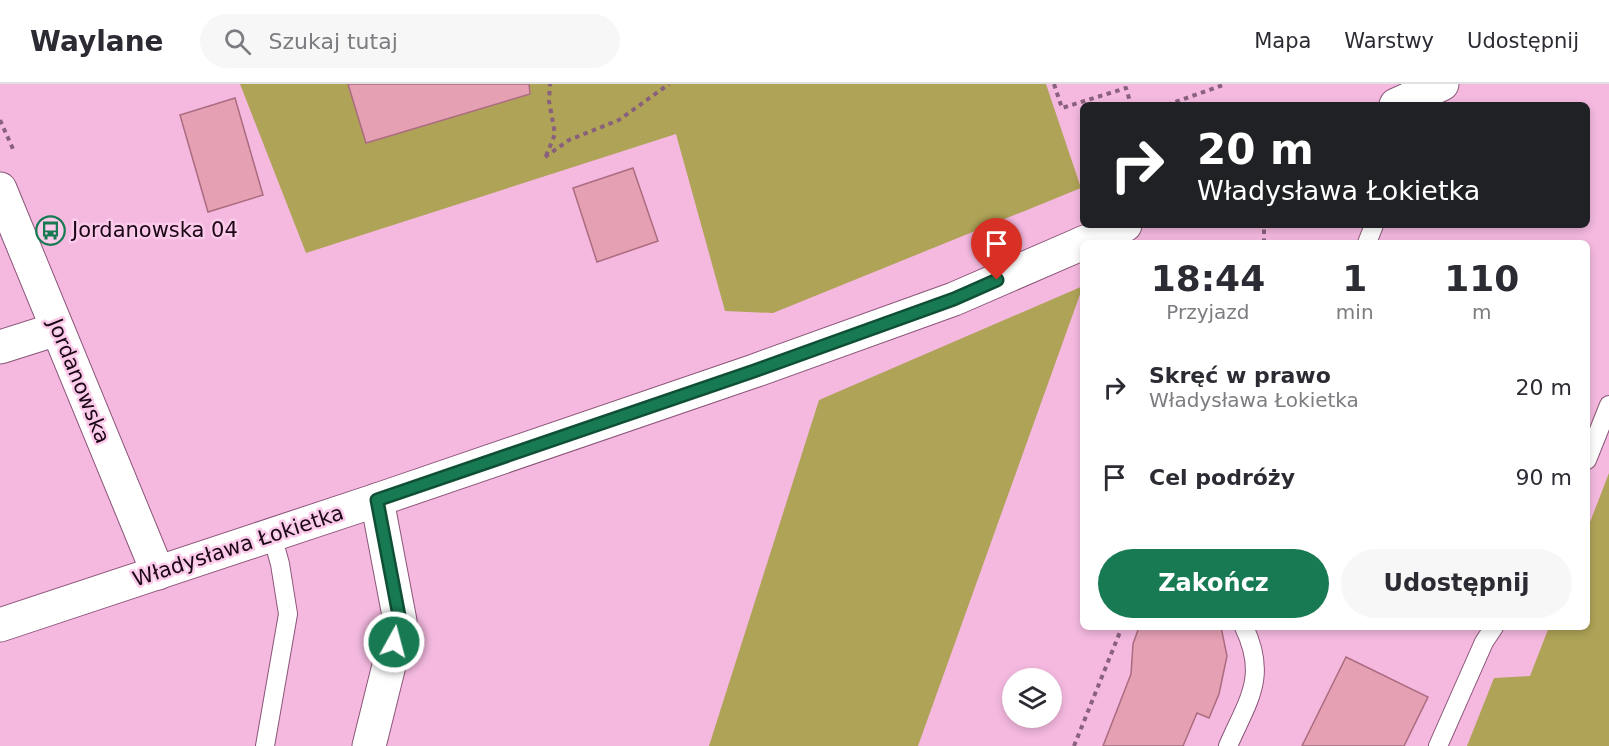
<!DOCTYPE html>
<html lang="pl">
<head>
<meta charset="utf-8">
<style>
	body { margin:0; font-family:"DejaVu Sans",sans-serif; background:#f7f7f7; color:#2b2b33; height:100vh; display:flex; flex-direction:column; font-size:22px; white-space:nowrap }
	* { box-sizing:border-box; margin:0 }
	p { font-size:20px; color:#7c7c81 }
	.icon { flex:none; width:33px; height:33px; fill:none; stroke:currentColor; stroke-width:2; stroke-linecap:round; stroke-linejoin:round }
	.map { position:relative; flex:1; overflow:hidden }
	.panel { position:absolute; left:1080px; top:156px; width:510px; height:390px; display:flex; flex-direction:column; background:#fff; border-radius:9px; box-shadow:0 3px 9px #0003 }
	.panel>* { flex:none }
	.banner { position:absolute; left:1080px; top:18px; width:510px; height:126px; border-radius:9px; box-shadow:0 3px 9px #0003; background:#202124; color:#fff; overflow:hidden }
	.tools { position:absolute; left:1002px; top:584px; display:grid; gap:12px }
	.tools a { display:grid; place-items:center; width:60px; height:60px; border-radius:50%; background:#fff; box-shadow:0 3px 9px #0003; font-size:30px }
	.pin { position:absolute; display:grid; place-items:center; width:51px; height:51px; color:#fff; margin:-62px -26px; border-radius:50% 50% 50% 0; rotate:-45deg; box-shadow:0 0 6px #0007 }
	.pin .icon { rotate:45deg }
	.me { position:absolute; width:66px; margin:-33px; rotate:7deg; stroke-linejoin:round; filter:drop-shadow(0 0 4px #0008) }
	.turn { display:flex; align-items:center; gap:21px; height:126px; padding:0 18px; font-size:27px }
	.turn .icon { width:78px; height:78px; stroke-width:2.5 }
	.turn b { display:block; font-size:42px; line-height:51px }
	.eta { display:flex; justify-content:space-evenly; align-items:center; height:102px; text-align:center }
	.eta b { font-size:36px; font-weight:700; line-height:42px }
	.button { display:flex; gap:12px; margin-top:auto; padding:12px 18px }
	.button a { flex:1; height:69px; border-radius:36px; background:#177a52; color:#fff; font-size:24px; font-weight:700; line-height:69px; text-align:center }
	.button a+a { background:#f7f7f7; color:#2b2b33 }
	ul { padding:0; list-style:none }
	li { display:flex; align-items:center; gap:18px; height:90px; padding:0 18px }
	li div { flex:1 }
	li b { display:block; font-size:22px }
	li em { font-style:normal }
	header { display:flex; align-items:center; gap:36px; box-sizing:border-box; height:84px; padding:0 30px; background:#fff; border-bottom:2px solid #e1e1e2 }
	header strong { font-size:28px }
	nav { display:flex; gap:33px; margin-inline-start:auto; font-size:21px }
	.search { width:420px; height:54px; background:#f7f7f7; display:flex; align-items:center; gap:15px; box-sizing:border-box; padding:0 21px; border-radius:33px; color:#7c7c81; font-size:22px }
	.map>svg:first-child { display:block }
</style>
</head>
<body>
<header>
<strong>Waylane</strong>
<div class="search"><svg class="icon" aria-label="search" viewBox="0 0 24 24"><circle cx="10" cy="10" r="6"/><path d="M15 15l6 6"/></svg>Szukaj tutaj</div>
<nav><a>Mapa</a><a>Warstwy</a><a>Udostępnij</a></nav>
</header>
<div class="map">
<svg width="1609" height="662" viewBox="0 0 1609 662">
	<rect width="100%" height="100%" fill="#f5b9e0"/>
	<g fill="#afa357">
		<polygon points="240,0 1046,0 1081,104 773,229 725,227 676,50 306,169"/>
		<polygon points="1083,202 918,662 709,662 819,316"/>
		<polygon points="1609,389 1609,662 1467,662 1494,594 1530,592 1549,543 1587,543 1587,446"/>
	</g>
	<g fill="#e5a0b4" stroke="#ab6c7f" stroke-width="1.5">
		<polygon points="348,0 529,0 530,10 366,59"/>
		<polygon points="235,14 263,111 208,128 180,31"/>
		<polygon points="633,84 658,157 597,178 573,104"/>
		<polygon points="1139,543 1221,543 1227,572 1219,610 1209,634 1197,629 1183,662 1103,662 1131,590 1133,560"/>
		<polygon points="1346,573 1428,613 1404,662 1302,662"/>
	</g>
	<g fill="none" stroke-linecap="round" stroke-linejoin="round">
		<defs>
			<g id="service">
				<polyline points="1367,159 1374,141"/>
				<polyline points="1587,376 1609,321"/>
				<polyline points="265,662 288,530 280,480 272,451"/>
				<path d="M1228,662c20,-46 40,-69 16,-119"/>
				<polyline points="1438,662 1484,558 1494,543"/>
			</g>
			<g id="minor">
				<polyline points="0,105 158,489"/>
				<polyline points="0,263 57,245"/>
				<polyline points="369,662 400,537 377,416"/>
			</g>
			<g id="tertiary">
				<polyline points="1396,21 1442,0"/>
				<polyline points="1083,159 1125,141"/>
				<polyline points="0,541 377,416 754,287 954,215 1083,159"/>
			</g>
		</defs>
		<use href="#service" stroke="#8a5578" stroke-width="20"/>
		<use href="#minor" stroke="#8a5578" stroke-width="35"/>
		<use href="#tertiary" stroke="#8a5578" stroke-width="35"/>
		<g stroke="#89617c" stroke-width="4" stroke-dasharray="4.5 4.5" stroke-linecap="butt">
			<polyline points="1054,0 1062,24 1126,4 1131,21"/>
			<polyline points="1167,21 1226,0"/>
			<polyline points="0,36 13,65"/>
			<polyline points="546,72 555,50 549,17 550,0"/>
			<polyline points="545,73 569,56 619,36 669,0"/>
			<polyline points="1264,159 1264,141"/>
			<polyline points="1074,662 1122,543"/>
		</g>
		<use href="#service" stroke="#fff" stroke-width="18"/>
		<use href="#minor" stroke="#fff" stroke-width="33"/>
		<use href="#tertiary" stroke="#fff" stroke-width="33"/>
	</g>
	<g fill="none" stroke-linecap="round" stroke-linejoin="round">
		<defs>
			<polyline id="route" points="394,558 400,537 377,416 754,287 954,215 997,196"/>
		</defs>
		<use href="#route" stroke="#0f4f35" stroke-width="15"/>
		<use href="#route" stroke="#177a52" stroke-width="10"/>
	</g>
	<defs>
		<symbol id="bus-ring" viewBox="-11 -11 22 22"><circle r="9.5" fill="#fccbea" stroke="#177a52" stroke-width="1.5"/><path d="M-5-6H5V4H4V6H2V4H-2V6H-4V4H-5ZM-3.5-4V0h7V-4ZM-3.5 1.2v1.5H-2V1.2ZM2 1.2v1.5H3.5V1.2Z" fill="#177a52"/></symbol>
	</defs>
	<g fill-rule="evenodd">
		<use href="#bus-ring" x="34" y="130" width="33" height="33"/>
	</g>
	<g text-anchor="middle" stroke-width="5" stroke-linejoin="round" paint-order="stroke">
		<g font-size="21" fill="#1b0715" stroke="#fccbea" text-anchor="start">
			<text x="72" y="153">Jordanowska 04</text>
		</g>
		<g font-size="21" fill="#1b0715" stroke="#fccbea">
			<text transform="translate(79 297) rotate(68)" y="7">Jordanowska</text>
			<text transform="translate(238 462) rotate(-18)" y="7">Władysława Łokietka</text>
		</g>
	</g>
</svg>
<div class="tools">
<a><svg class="icon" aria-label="layers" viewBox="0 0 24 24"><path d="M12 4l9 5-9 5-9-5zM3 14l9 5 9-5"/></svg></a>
</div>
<div class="pin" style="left:997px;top:196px;background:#d93025"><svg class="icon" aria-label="arrive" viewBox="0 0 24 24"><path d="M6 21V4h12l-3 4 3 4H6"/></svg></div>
<svg class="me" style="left:394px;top:558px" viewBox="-20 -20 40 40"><circle r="17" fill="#177a52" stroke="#fff" stroke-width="3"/><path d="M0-11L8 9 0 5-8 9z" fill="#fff"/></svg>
<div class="banner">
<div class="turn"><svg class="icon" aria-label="right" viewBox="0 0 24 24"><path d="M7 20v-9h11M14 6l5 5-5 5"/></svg><div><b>20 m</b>Władysława Łokietka</div></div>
</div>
<section class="panel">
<div class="eta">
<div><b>18:44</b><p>Przyjazd</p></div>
<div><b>1</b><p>min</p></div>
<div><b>110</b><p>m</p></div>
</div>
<ul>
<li><svg class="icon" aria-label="right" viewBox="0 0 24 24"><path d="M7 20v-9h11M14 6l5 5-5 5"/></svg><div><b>Skręć w prawo</b><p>Władysława Łokietka</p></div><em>20 m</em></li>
<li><svg class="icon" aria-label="arrive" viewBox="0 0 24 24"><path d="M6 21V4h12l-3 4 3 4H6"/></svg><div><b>Cel podróży</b></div><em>90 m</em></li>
</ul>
<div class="button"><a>Zakończ</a><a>Udostępnij</a></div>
</section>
</div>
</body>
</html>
